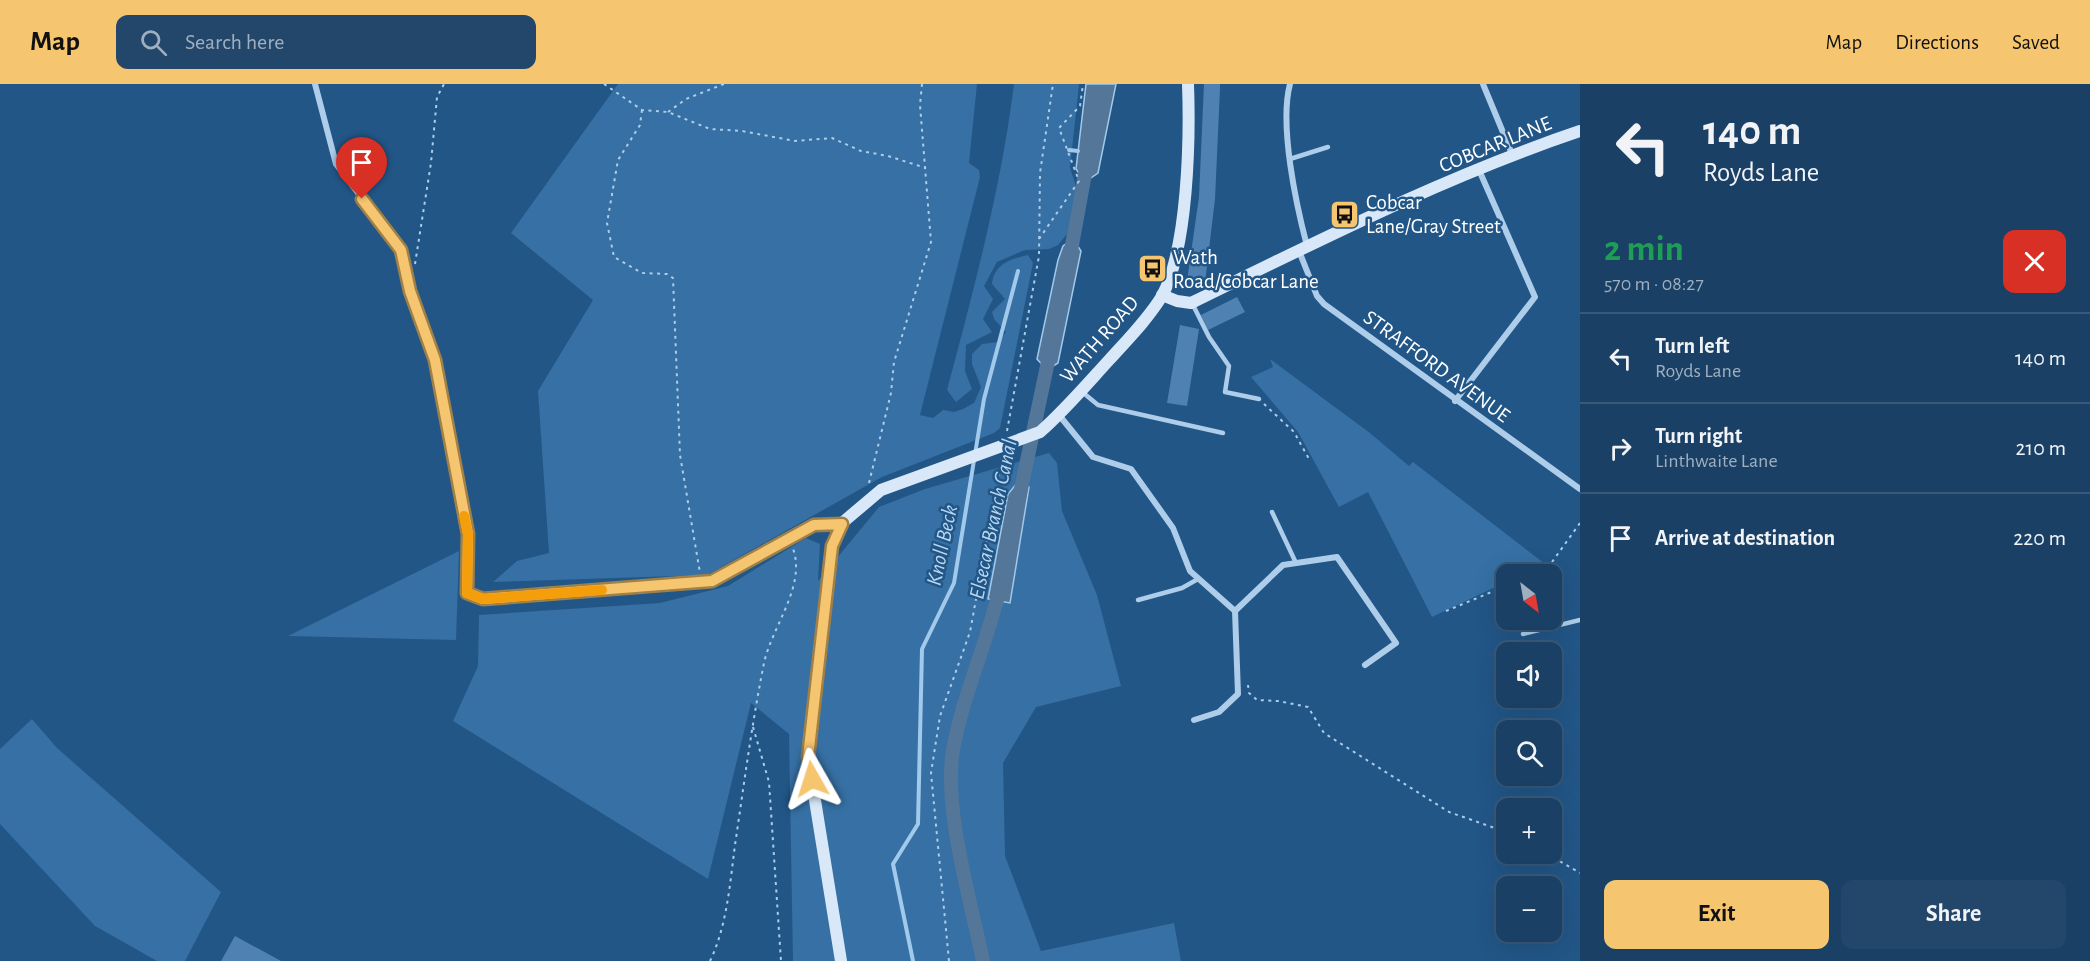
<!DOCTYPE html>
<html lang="en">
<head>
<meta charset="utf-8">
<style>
	body { margin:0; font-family:"Alegreya Sans",sans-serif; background:#23476b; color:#f1f3f6; height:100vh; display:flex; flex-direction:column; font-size:22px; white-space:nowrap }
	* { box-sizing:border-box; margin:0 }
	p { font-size:20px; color:#9fafbf }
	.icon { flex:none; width:33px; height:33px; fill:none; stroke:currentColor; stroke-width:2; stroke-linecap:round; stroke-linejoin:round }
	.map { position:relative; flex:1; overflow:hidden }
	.details { display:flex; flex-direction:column; background:#1a4065; width:510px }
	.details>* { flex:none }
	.guide { background:#1a4065; color:#f1f3f6; overflow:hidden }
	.needle { width:39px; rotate:149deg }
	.buttons { position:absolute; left:1496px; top:480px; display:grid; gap:12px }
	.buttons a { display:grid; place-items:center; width:66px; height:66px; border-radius:12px; background:#1a4065; box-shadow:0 6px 24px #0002,0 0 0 2px #385979; font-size:30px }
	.pin { position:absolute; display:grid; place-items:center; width:51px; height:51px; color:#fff; margin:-62px -26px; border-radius:50% 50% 50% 0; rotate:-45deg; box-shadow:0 0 6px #0007 }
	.pin .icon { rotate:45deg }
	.me { position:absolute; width:66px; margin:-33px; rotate:354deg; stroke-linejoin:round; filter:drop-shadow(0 0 4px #0008) }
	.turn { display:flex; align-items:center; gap:21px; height:126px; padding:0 24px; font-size:27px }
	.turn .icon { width:78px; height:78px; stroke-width:2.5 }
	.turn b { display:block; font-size:42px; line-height:51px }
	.round { display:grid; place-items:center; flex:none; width:63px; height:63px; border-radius:12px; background:#23476b }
	.summary { display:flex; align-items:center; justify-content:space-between; height:102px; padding:0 24px }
	h1 { font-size:36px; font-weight:700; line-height:45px; color:#1e9e55 }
	.action { display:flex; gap:12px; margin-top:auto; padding:12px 24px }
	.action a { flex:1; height:69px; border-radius:12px; background:#f5c56f; color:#111; font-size:24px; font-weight:700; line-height:69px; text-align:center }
	.action a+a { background:#23476b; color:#f1f3f6 }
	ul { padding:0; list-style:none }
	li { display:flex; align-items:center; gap:18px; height:90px; padding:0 24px; border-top:2px solid #385979 }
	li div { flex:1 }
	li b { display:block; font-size:22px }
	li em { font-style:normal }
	header { display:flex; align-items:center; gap:36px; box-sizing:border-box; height:84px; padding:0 30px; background:#f5c56f; color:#111 }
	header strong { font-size:28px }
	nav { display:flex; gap:33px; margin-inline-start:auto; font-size:21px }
	.search { width:420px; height:54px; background:#23476b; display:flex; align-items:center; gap:15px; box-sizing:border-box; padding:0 21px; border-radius:12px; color:#9fafbf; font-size:22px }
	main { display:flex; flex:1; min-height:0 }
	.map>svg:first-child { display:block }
</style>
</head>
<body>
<header>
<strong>Map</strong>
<div class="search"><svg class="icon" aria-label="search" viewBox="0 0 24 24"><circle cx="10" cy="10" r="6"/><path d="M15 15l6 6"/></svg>Search here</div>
<nav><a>Map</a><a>Directions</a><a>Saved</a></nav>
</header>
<main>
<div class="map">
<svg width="1580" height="877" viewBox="0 0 1580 877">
	<rect width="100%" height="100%" fill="#225687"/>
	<g fill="#3670a4" fill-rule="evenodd">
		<path d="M618,0h359l-8,79 10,7 1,7 -60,238 13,3 10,-8 11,2 9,-3 11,-6 7,-16 -9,-23v-10l10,-10 16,-2 8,-10 -12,-13 -2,-7 13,-13 -13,-15c2,-20 19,-25 36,-29l5,8 -33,165 -6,5 -112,44 -175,98 -214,7 24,-21 32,-8 -11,-162 55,-91 -82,-67z"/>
		<path d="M1014,0h65l-9,84 6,18 -9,48 -9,11 -9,4 -24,1 -28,12 -13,24 9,13 -10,20 9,13 -26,13 -1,26 7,18 -16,13 -9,-12c27,-101 54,-202 67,-306z"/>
		<polygon points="1270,275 1370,349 1409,382 1413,378 1545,480 1522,490 1506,490 1506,498 1432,533 1368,408 1339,423 1298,348 1251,293 1273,283"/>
		<path d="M1049,369l8,10 5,48 35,84 24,91 -85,21 -33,56 2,93 36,95 133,-28 7,38h-388l-4,-227 -38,-31 -43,176 -255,-158 25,-55 1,-51 181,-12 68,-17 78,-48 14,6 -2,37 61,-74 46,-18zM1016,399l13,5 -19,115z"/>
		<polygon points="459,467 456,556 288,552"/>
		<polygon points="32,635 57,664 221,808 185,877 157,877 95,842 0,740 0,665"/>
	</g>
	<g fill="#537699" stroke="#a1c9eb" stroke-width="1.5">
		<polygon points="1086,0 1116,0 1098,89 1085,98 1076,85"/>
		<polygon points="1073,155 1081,167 1058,279 1047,286 1037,275 1058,176 1063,162"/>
		<polygon points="1017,399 1029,403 1010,519 988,515 1008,410"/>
	</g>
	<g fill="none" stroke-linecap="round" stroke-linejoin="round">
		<g stroke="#a1c9eb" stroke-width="4">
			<polyline points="1069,66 1078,67"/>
			<polyline points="913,877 893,780 918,740 922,565 954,499 984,315 1018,187"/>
		</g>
		<g stroke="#537699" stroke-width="14">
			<polyline points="1070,172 1087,79"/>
			<polyline points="1018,419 1050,268"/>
			<path d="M983,877c-12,-60 -40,-152 -30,-211 10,-57 36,-110 48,-167"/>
		</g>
	</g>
	<g fill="#4f82b2">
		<polygon points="1204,0 1220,0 1220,5 1215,115 1205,199 1187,197 1199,113"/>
		<polygon points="1237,213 1245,228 1208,246 1201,231"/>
		<polygon points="1180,241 1199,245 1187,322 1167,319"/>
		<polygon points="235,852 281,877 221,877"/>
	</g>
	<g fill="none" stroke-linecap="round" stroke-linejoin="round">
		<g stroke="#adcdea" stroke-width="2" stroke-dasharray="3 4.5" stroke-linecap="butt">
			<polyline points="604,0 642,26 668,28 710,45 742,47 795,57 832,54 861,67 888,72 926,84"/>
			<polyline points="642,26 640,41 618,76 607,139 614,173 642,189 667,190 673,194 680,371 700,489"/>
			<polyline points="668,28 686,15 724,0"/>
			<polyline points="1039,155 1079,97 1059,44 1080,22 1083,0"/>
			<polyline points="415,180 431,79 437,13 444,0"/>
			<polyline points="1264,320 1294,348 1309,375"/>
			<polyline points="1007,347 1039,172 1040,89 1053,0"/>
			<polyline points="869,399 891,309 894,278 931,158 920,21 922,0"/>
			<polyline points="1534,490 1547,485 1580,439"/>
			<polyline points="1446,527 1506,502"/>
			<polyline points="1248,601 1249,609 1257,616 1278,617 1308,623 1324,649 1449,728 1506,748"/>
			<polyline points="753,643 769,698 781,877"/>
			<polyline points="1547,770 1580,789"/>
			<path d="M710,877c17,-35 20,-78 25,-116 9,-61 17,-122 29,-182 8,-37 44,-79 28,-117"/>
			<polyline points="949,877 931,689 940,632 970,548 1002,373"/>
		</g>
		<g stroke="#adcdea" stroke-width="4.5">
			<polyline points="1290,75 1328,63"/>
			<polyline points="1193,221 1209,253 1229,282 1225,308 1259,315"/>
			<polyline points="1081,307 1098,321 1223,349"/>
			<polyline points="1272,428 1296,479"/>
			<polyline points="1138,516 1182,504 1198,495"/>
			<polyline points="1523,550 1580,536"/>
		</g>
		<g stroke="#adcdea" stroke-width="6">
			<polyline points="315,0 336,80 401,166 410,207 435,276 468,450 467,509 483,515 712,497 814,441 842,439"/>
			<path d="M1290,0c-11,41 6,120 17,162"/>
			<polyline points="1483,0 1512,70"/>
			<polyline points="1299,167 1317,212 1324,220 1580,405"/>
			<polyline points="1455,317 1535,213 1479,86"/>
			<polyline points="1059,331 1093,373 1131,385 1173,444 1190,487 1235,527 1238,610 1219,628 1194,636"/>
			<polyline points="1235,527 1283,481 1337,473 1396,559 1365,581"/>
		</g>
		<g stroke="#d8e8f8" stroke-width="12">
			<path d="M1162,211l15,6 14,2c127,-62 255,-127 389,-172"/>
			<path d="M841,877l-33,-204 24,-211 10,-23 39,-33 159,-58c25,-22 47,-48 70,-73 18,-20 38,-40 52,-63 26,-48 28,-157 26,-212"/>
		</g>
	</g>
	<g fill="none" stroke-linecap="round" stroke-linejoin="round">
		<defs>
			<polyline id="route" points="362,115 401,166 410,207 435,276 468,450 467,509 483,515 712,497 814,441 842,440 832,462 808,673 812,695"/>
		</defs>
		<use href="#route" stroke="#9f8048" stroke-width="15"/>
		<use href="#route" stroke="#f5c56f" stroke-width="10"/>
		<polyline stroke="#f59e0b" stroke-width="10" points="464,432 468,450 467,509 483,515 602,506"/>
	</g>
	<defs>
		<symbol id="bus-square" viewBox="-11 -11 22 22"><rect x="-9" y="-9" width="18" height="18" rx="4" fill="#f5c56f" stroke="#225687"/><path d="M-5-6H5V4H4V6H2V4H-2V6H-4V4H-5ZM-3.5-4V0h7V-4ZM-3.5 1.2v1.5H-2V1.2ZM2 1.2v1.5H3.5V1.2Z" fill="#111"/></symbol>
	</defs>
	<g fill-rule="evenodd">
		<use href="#bus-square" x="1328" y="114" width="33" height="33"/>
		<use href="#bus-square" x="1136" y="168" width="33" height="33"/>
	</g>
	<g text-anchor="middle" stroke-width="5" stroke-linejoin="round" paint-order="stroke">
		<g font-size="21" fill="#fff" stroke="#225687">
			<text transform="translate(1495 60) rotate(-22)" y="7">COBCAR LANE</text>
			<text transform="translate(1099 255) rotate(-49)" y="7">WATH ROAD</text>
			<text transform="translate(1437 282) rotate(36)" y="7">STRAFFORD AVENUE</text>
		</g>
		<g font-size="21" fill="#fff" stroke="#225687" text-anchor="start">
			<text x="1366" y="125">Cobcar<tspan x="1366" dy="24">Lane/Gray Street</tspan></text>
			<text x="1173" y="180">Wath<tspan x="1173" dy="24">Road/Cobcar Lane</tspan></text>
		</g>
		<g font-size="22" font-style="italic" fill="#b9d7f1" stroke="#225687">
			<text transform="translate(992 435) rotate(-78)" y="8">Elsecar Branch Canal</text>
			<text transform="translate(941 461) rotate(-78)" y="8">Knoll Beck</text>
		</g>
	</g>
</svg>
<div class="buttons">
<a><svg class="needle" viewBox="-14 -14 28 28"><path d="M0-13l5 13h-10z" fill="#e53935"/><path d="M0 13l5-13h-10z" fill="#9fafbf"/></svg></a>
<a><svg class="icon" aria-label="sound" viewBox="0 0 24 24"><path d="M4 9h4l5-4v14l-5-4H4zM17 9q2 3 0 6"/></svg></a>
<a><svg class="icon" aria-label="search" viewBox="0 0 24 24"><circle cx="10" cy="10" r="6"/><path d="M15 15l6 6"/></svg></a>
<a>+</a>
<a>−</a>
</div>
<div class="pin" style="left:362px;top:115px;background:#d93025"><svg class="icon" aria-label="arrive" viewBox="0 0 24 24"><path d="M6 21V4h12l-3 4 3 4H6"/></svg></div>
<svg class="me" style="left:812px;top:695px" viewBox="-20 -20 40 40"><path d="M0-17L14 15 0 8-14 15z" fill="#f5c56f" stroke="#fff" stroke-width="4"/></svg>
</div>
<section class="details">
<div class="guide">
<div class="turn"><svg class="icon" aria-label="left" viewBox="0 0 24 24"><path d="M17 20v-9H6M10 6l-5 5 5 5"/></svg><div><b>140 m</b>Royds Lane</div></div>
</div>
<div class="summary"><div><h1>2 min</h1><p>570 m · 08:27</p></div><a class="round" style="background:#d93025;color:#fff"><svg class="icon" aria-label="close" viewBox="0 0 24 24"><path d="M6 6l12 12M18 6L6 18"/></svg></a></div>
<ul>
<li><svg class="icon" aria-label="left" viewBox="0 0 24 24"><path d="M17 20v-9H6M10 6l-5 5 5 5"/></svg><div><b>Turn left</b><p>Royds Lane</p></div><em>140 m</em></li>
<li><svg class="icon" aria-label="right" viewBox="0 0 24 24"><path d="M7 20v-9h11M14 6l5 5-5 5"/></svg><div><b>Turn right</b><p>Linthwaite Lane</p></div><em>210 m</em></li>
<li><svg class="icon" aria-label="arrive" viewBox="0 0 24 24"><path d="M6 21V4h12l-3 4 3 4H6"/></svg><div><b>Arrive at destination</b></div><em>220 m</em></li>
</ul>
<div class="action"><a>Exit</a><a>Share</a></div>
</section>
</main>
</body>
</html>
